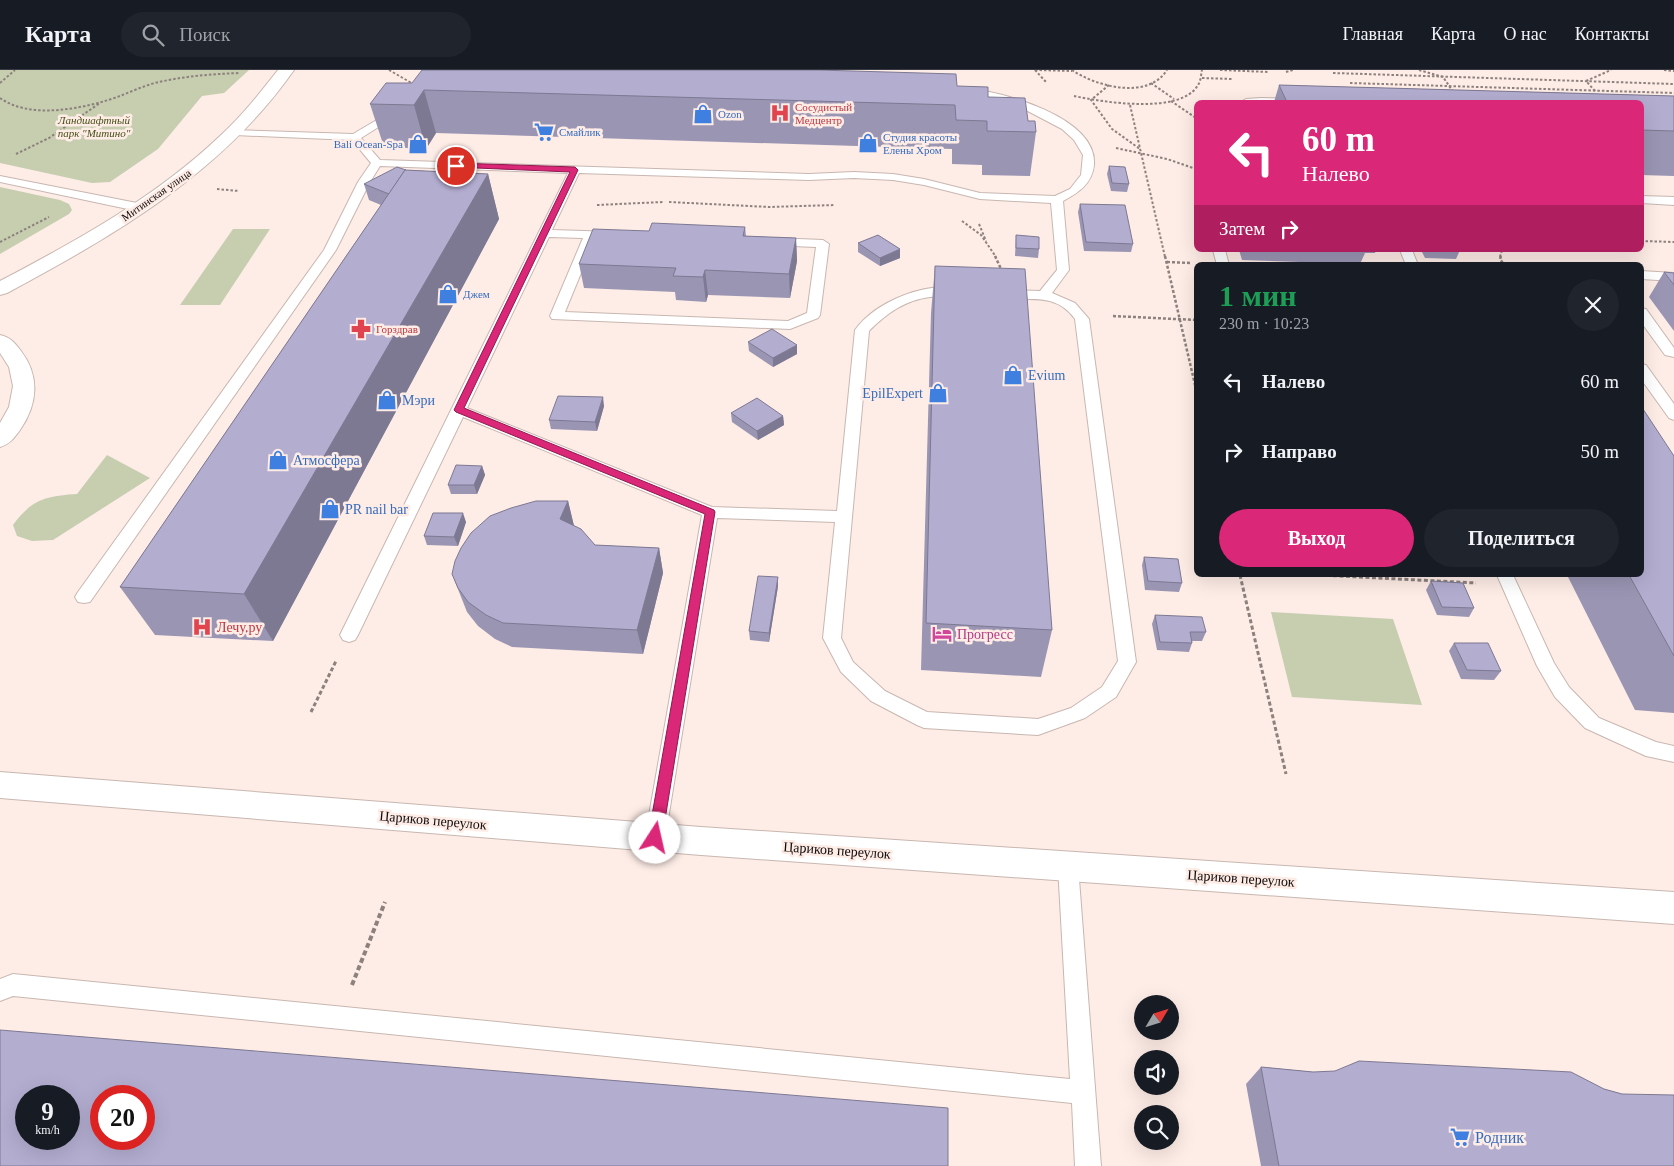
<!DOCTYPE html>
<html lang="ru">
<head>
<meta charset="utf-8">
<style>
	body { margin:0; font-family:"Times New Roman",serif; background:#20242c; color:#f1f3f6; height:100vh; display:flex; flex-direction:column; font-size:19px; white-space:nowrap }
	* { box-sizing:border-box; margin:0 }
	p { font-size:16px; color:#9ea1a6 }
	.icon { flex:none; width:28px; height:28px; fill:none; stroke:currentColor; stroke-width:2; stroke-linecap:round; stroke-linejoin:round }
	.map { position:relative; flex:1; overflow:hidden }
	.panel { position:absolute; left:1194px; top:192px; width:450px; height:315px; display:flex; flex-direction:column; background:#171b24; border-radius:8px; box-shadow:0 5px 20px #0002 }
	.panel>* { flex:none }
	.guide { position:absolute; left:1194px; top:30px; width:450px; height:152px; border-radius:8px; box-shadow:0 5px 20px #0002; background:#db2777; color:#fff; overflow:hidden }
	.needle { width:32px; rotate:52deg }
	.fabs { position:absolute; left:1134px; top:925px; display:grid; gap:10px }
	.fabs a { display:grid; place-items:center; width:45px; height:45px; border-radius:50%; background:#171b24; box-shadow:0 5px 20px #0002; font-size:25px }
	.speed { position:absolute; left:15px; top:1015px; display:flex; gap:10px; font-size:25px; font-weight:700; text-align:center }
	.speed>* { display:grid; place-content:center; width:65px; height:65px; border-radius:50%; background:#171b24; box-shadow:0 5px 20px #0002; line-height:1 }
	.speed small { font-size:12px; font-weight:400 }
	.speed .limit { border:8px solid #d22; background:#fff; color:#111 }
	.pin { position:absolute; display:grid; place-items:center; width:42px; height:42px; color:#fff; margin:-21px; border:2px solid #fff; border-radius:50%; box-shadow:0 1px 5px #0007 }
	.me { position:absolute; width:55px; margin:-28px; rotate:10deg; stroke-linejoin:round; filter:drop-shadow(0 0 4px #0008) }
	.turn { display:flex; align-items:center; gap:18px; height:105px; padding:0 25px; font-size:22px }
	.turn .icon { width:65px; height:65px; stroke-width:2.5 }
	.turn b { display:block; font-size:35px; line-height:42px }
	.then { display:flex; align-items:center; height:48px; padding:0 25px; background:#0003; gap:10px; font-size:19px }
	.round { display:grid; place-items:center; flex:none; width:52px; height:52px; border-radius:26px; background:#20242c }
	.overview { display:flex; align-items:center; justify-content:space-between; height:85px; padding:0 25px }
	h1 { font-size:30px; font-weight:600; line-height:38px; color:#1e9e55 }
	.button { display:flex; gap:10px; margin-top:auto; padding:10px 25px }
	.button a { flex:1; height:58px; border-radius:30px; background:#db2777; color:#fff; font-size:20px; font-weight:600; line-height:58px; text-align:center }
	.button a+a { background:#20242c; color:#f1f3f6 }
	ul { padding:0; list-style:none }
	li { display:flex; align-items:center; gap:15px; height:70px; padding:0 25px }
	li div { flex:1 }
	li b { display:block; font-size:19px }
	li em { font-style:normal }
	header { display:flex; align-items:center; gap:30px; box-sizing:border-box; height:70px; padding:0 25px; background:#171b24; border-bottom:1px solid #363941 }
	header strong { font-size:24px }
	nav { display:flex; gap:28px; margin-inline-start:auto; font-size:18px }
	.search { width:350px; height:45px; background:#20242c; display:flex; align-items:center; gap:12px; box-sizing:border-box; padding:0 18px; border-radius:28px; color:#9ea1a6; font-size:19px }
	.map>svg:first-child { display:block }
</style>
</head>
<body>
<header>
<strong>Карта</strong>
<div class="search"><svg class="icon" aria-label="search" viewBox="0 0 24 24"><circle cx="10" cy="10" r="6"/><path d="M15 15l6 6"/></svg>Поиск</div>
<nav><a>Главная</a><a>Карта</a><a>О нас</a><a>Контакты</a></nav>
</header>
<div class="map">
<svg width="1674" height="1096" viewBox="0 0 1674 1096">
	<rect width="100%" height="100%" fill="#feece6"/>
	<g fill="#c6ceaf">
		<polygon points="0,0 249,0 224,23 202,26 158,79 110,112 92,113 0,93"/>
		<polygon points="0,117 60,130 69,134 72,140 69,144 0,184"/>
		<polygon points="233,159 270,159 220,235 180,235"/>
		<path d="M107,385l43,23 -97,62 -21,1 -15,-5 -4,-11c19,-26 33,-29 64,-31z"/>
		<polygon points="1271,542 1393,549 1422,635 1292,627"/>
	</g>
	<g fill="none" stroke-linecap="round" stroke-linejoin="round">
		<defs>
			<g id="lane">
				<path d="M964,18c37,3 134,29 130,77 -2,19 -16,28 -31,36l6,69 -17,23 23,10 14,16 47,343 -20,35 -31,21 -47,17 -114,-7 -7,-3 -46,-24 -30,-29 -18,-34 12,-116 -118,-4 -52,320 -3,6 -7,3 -7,-3 -3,-6 57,-323 -239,-98 -105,218 -3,5 -6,2 -6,-2 -3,-5 228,-462 -188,-7 -10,16 -34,68 -246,352 -6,1 -6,-1 -3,-5 3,-5 246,-342 34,-68 13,-19 -19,-23 -117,-5 -4,-1 -1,-2 1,-2 122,4 44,-26 4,1 1,2 -1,2 -40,25 19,22 429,14 45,-2 39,2 31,5 56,14 75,3 15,-7 11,-14 2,-20 -9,-15 -12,-11 -42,-22 -28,-9 -32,-5v-4zM579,103l230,7 45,-2 39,2 31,5 56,14 71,4 6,67 -17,21 -35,-1 -6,4c12,14 52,-9 76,25l43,342 -16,26 -31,21 -33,11 -111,-7 -42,-21 -32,-29 -12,-24 28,-307c17,-17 36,-31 61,-34 9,-1 27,2 33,-5l-1,-3c-36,-8 -86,12 -107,41l-18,181 -125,-4 -245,-99 82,-171 34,1 -33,78 2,3 238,10 28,-11 2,-3 9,-71 -6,-4 -50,-2 -6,4 2,3 47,2 -9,66 -19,8 -223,-9 30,-73 20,1 6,-4 -6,-4 -63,-2z"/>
				<polygon points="1261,28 1332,29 1337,32 1241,32 1246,29"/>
				<polygon points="0,106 142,134 148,138 142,142 0,112"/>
				<polygon points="1641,126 1674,127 1674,135 1641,133"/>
				<polygon points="1213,180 1225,180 1229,195 1217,195"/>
				<polygon points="1400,180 1412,180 1418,195 1406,195"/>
				<polygon points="1641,201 1674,203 1674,211 1641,209"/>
				<polygon points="1641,238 1646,239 1674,278 1674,287 1665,285 1641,252"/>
				<polygon points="1641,294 1646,295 1674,334 1674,350 1669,348 1641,309"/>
				<polygon points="1497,505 1513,505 1554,593 1569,617 1599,648 1656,672 1674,676 1674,692 1646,686 1585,658 1555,627 1537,596"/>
				<polygon points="1068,787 1075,789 1078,796 1101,1096 1075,1096 1072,1033 13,926 0,931 0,909 13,904 1070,1009 1058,796 1061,789"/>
			</g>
			<g id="secondary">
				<path d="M278,0h16c-72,103 -179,165 -287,223l-7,2v-14c78,-41 156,-84 220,-145 22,-20 40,-43 58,-66z"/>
				<path d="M0,265c10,2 15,8 21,16 19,25 17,53 -1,79 -6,8 -10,14 -20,17v-24l9,-16 4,-21 -4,-19 -9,-14z"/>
				<polygon points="0,702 701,757 1674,822 1674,854 701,785 0,728"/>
			</g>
		</defs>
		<use href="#lane" stroke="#c8b7b1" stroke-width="2"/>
		<use href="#secondary" stroke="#c8b7b1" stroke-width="2"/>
		<g stroke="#8c817d" stroke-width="2" stroke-dasharray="2.5 2" stroke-linecap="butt">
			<polyline points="389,0 415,15"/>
			<polyline points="1035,0 1046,12"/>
			<polyline points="1035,0 1072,1"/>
			<path d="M1072,0c25,17 76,30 95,0"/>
			<polyline points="1220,0 1269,2"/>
			<polyline points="1419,0 1443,7 1454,23"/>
			<polyline points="1664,0 1674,1"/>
			<polyline points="1286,2 1293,0"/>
			<polyline points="1333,3 1674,14"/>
			<polyline points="1202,8 1232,9"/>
			<polyline points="0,13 15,0"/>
			<polyline points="1151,13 1174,29"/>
			<polyline points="1350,13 1674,23"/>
			<polyline points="1109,15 1091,30 1112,59 1140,79"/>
			<polyline points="1595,21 1586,11 1611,0"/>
			<path d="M1074,26c28,6 107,19 124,-11 3,-4 3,-11 4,-15"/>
			<path d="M0,28c28,20 74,12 105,3 18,-5 36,-15 54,-19 27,-6 54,-8 81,-9"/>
			<polyline points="1171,31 1196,48"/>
			<polyline points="1130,35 1165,187"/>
			<polyline points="1116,78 1167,89 1196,99"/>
			<polyline points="16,84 49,68 100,33"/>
			<polyline points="217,119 239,121"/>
			<polyline points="669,132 769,137 835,135"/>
			<polyline points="597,135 663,132"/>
			<polyline points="962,151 981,165 996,187"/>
			<polyline points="979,154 986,171"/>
			<polyline points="1641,171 1674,172"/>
			<polyline points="0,172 49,147"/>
			<polyline points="1500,187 1502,180"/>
		</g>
		<g stroke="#8c817d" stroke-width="2.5" stroke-dasharray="3 2" stroke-linecap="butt">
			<polyline points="995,186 1001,199"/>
			<polyline points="1165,186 1196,319"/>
			<polyline points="1501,186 1500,189 1504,195"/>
			<polyline points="1167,192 1191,193"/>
			<polyline points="1113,246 1196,250"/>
		</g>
		<g stroke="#8c817d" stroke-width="3" stroke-dasharray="4 2.5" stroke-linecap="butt">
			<polyline points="1240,505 1286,704"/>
			<polyline points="1320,505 1476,513"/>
			<polyline points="311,642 336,591"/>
		</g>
		<polyline stroke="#8c817d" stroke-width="4" stroke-dasharray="5 3" stroke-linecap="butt" points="352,915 385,832"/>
		<use href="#lane" fill="#fff" fill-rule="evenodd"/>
		<use href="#secondary" fill="#fff" fill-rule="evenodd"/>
	</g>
	<g fill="#9a95b3">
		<polygon points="412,13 957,16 988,27 1028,51 1036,62 1030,106 982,105 982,95 952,94 952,79 436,63 426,79 384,77 370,34"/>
		<polygon points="1279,15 1674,26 1674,106 1641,105 1641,32 1274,32"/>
		<polygon points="1109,96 1129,114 1127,122 1111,121 1107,104"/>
		<polygon points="406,100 488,104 499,149 273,571 155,565 120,517 381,135 369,130 364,114"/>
		<polygon points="1080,134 1133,174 1131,182 1084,181 1078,142"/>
		<polygon points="745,157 746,166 796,168 797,191 790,228 708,225 706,232 676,230 675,222 584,218 579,194 649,161"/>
		<polygon points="1016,165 1039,179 1038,188 1015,186"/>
		<polygon points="858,173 900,188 880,196 858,182"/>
		<polygon points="1239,180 1376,180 1375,183 1365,183 1360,194 1242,190"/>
		<polygon points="1421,180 1460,180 1456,189 1425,188"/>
		<polygon points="935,196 1052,560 1041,607 921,600 931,243"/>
		<polygon points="1664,202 1674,203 1674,261 1649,227"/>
		<polygon points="748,272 797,284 773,297 749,281"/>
		<polygon points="604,336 597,361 551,359 549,350"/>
		<polygon points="731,343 783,346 784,355 758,370 732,352"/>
		<polygon points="1674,386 1674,643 1635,640 1567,505 1641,505"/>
		<polygon points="482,396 485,405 477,424 451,424 448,415"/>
		<polygon points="568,431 574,456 595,475 659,478 663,503 643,584 512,577 495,569 478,556 467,542 452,504"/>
		<polygon points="466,452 458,476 427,475 424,466"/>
		<polygon points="1144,487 1182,513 1179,522 1145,520 1142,495"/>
		<polygon points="1431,511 1474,538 1469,547 1437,545 1426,520"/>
		<polygon points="778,516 769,572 750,570 749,561"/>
		<polygon points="1155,545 1206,562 1202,571 1192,571 1192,573 1189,582 1157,580 1152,554"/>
		<polygon points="1454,573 1501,601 1494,610 1461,609 1449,581"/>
		<polygon points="1261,997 1313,1002 1604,1019 1622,1024 1674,1096 1261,1096 1246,1014"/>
	</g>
	<g fill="#7d7992">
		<polygon points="424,20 436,63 426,79 414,35"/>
		<polygon points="488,104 499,149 273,571 244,524"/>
		<polygon points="796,168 797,191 790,228 789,204"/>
		<polygon points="900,179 900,188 880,196 880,188"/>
		<polygon points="705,200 708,225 706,232 703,207"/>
		<polygon points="797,275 797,284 773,297 773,288"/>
		<polygon points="603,327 604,336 597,361 595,352"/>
		<polygon points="783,346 784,355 758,370 757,361"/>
		<polygon points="482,396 485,405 477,424 474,415"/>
		<polygon points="568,431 574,456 560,449"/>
		<polygon points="463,443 466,452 458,476 454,467"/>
		<polygon points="659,478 663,503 643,584 637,560"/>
		<polygon points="778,507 778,516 769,572 769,563"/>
	</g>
	<g fill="#b3add0" stroke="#7d7992" fill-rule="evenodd">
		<polygon points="422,0 818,0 956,4 957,16 988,17 988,27 1025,28 1028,51 1035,51 1036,62 987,61 987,51 956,50 955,35 424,20 414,35 370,34 386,13 412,13"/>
		<polygon points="1279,15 1674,26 1674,61 1641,60 1641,32 1287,32"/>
		<polygon points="1109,96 1125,97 1129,114 1112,113"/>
		<polygon points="397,97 406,100 405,100 389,124 364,114"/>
		<polygon points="405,100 488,104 244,524 120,517"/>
		<polygon points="1080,134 1125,135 1133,174 1086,172"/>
		<polygon points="652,153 745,157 743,166 796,168 789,204 705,200 703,207 673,206 676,198 579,194 593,159 649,161"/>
		<polygon points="878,165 900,179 880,188 858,173"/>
		<polygon points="1016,165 1039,167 1039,179 1016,178"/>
		<polygon points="935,196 1025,199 1052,560 926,553"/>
		<polygon points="1664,202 1674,203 1674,215"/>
		<polygon points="772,259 797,275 773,288 748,272"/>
		<polygon points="558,326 603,327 595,352 549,350"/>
		<polygon points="757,328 783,346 757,361 731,343"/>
		<polygon points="1641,336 1674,386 1674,586 1629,505 1641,505"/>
		<polygon points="456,395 482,396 474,415 448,415"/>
		<polygon points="536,431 568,431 560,449 581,459 595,475 659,478 637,560 503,553 486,545 468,532 458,518 452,504 455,491 461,478 471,463 490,446 511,438"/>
		<polygon points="433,443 463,443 454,467 424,466"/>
		<polygon points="1144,487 1178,489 1182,513 1148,511"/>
		<polygon points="758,506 778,507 769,563 749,561"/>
		<polygon points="1431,511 1463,513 1474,538 1442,537"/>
		<polygon points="1155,545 1202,547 1206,562 1190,562 1192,573 1160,572"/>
		<polygon points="1454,573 1488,573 1501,601 1467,600"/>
		<path d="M0,960l948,78v58h-948zM26,1026h43v43h-43zM101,1026h43v43h-43z"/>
		<polygon points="1359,991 1571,1002 1604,1019 1622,1024 1674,1025 1674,1096 1279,1096 1261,997 1313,1002 1335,1001"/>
	</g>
	<polygon fill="#db2777" stroke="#8e194d" points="456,93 575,97 578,100 464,338 714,440 715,442 662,768 660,772 655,774 650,772 648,768 705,444 456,342 454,340 570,102 453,97 452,96"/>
	<defs>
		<symbol id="hospital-bare" viewBox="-9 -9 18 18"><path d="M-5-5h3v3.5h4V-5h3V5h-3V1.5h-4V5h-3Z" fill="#e0444e" stroke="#feece6" stroke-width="2.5" paint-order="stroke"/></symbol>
		<symbol id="shop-bare" viewBox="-9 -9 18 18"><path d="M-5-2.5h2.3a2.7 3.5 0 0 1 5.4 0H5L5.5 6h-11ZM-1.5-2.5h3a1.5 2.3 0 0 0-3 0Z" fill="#3f7fe0" stroke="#feece6" stroke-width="2.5" paint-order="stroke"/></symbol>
		<symbol id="supermarket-bare" viewBox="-9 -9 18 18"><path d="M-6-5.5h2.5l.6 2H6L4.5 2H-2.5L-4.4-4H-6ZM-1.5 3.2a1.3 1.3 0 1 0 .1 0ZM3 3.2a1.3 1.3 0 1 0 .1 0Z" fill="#3f7fe0" stroke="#feece6" stroke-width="2.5" paint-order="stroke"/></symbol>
		<symbol id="pharmacy-bare" viewBox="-9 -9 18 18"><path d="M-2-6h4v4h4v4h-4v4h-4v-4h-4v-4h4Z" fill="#e0444e" stroke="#feece6" stroke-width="2.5" paint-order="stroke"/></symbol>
		<symbol id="hotel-bare" viewBox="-9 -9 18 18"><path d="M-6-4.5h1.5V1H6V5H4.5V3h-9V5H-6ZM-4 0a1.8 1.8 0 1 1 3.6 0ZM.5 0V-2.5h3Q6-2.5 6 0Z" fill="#d1479c" stroke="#feece6" stroke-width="2.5" paint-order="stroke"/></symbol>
	</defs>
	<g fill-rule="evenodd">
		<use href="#hospital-bare" x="766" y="29" width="28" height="28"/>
		<use href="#shop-bare" x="689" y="30" width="28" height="28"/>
		<use href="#supermarket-bare" x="530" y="48" width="28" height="28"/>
		<use href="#shop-bare" x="854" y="59" width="28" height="28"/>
		<use href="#shop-bare" x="404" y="60" width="28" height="28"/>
		<use href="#shop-bare" x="434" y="210" width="28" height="28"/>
		<use href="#pharmacy-bare" x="347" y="245" width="28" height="28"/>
		<use href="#shop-bare" x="999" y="291" width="28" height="28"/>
		<use href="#shop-bare" x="924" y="309" width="28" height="28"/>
		<use href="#shop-bare" x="373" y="316" width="28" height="28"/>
		<use href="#shop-bare" x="264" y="376" width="28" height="28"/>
		<use href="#shop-bare" x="316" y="425" width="28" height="28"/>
		<use href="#hospital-bare" x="188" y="543" width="28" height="28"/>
		<use href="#hotel-bare" x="928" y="550" width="28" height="28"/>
		<use href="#supermarket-bare" x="1446" y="1053" width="28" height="28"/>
	</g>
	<g text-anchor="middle" stroke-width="5" stroke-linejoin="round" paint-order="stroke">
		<g font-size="11" fill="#be3a42" stroke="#feece6" text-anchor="start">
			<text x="795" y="41">Сосудистый<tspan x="795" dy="13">Медцентр</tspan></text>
			<text x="376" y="263">Горздрав</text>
		</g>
		<g font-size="11" fill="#366cbe" stroke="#feece6" text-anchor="start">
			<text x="718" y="48">Ozon</text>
			<text x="559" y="66">Смайлик</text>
			<text x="883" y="71">Студия красоты<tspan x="883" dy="13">Елены Хром</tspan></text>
			<text x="403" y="78" text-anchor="end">Bali Ocean-Spa</text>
			<text x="463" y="228">Джем</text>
		</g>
		<g font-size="11" font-style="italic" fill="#465017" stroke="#feece6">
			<text x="94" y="54">Ландшафтный<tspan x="94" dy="13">парк "Митино"</tspan></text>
		</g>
		<g font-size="11" fill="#120d0b" stroke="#feece6">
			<text transform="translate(156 125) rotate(-35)" y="4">Митинская улица</text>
		</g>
		<g font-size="14" fill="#366cbe" stroke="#feece6" text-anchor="start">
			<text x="1028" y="310">Evium</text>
			<text x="923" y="328" text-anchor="end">EpilExpert</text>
			<text x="402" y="335">Мэри</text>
			<text x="293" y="395">Атмосфера</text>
			<text x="345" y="444">PR nail bar</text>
		</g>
		<g font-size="14" fill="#be3a42" stroke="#feece6" text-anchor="start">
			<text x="217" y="562">Лечу.ру</text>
		</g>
		<g font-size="14" fill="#b23c85" stroke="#feece6" text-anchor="start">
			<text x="957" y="569">Прогресс</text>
		</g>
		<g font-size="14" fill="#120d0b" stroke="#feece6">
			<text transform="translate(433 750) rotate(5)" y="5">Цариков переулок</text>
			<text transform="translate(837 780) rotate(4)" y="5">Цариков переулок</text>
			<text transform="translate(1241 808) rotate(4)" y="5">Цариков переулок</text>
		</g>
		<g font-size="16" fill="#366cbe" stroke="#feece6" text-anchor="start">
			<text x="1475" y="1073">Родник</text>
		</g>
	</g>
</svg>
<div class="fabs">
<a><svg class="needle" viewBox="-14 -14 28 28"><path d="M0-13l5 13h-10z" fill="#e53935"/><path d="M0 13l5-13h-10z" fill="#9ea1a6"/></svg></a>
<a><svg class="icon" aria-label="sound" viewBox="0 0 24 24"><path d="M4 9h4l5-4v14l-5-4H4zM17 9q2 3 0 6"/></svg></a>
<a><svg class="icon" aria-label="search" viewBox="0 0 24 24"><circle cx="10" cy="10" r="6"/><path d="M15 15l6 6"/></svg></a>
</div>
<div class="speed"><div>9<small>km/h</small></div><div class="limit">20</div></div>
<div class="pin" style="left:456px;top:96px;background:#d93025"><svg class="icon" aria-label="arrive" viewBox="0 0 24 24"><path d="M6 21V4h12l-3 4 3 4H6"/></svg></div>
<svg class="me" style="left:655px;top:768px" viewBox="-20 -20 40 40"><circle r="19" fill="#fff"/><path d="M0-13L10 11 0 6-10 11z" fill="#db2777"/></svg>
<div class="guide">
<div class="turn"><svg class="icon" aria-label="left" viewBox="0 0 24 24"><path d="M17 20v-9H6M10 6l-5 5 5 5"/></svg><div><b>60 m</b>Налево</div></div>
<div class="then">Затем<svg class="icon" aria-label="right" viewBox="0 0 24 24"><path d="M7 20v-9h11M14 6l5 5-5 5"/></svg></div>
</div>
<section class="panel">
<div class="overview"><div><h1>1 мин</h1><p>230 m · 10:23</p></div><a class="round"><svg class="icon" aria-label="close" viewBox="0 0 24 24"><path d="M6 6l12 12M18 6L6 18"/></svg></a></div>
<ul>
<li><svg class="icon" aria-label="left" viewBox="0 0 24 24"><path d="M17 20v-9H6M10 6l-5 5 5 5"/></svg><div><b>Налево</b></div><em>60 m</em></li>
<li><svg class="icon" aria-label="right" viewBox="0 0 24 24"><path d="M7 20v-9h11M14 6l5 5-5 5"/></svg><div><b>Направо</b></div><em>50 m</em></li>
</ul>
<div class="button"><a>Выход</a><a>Поделиться</a></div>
</section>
</div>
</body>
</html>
